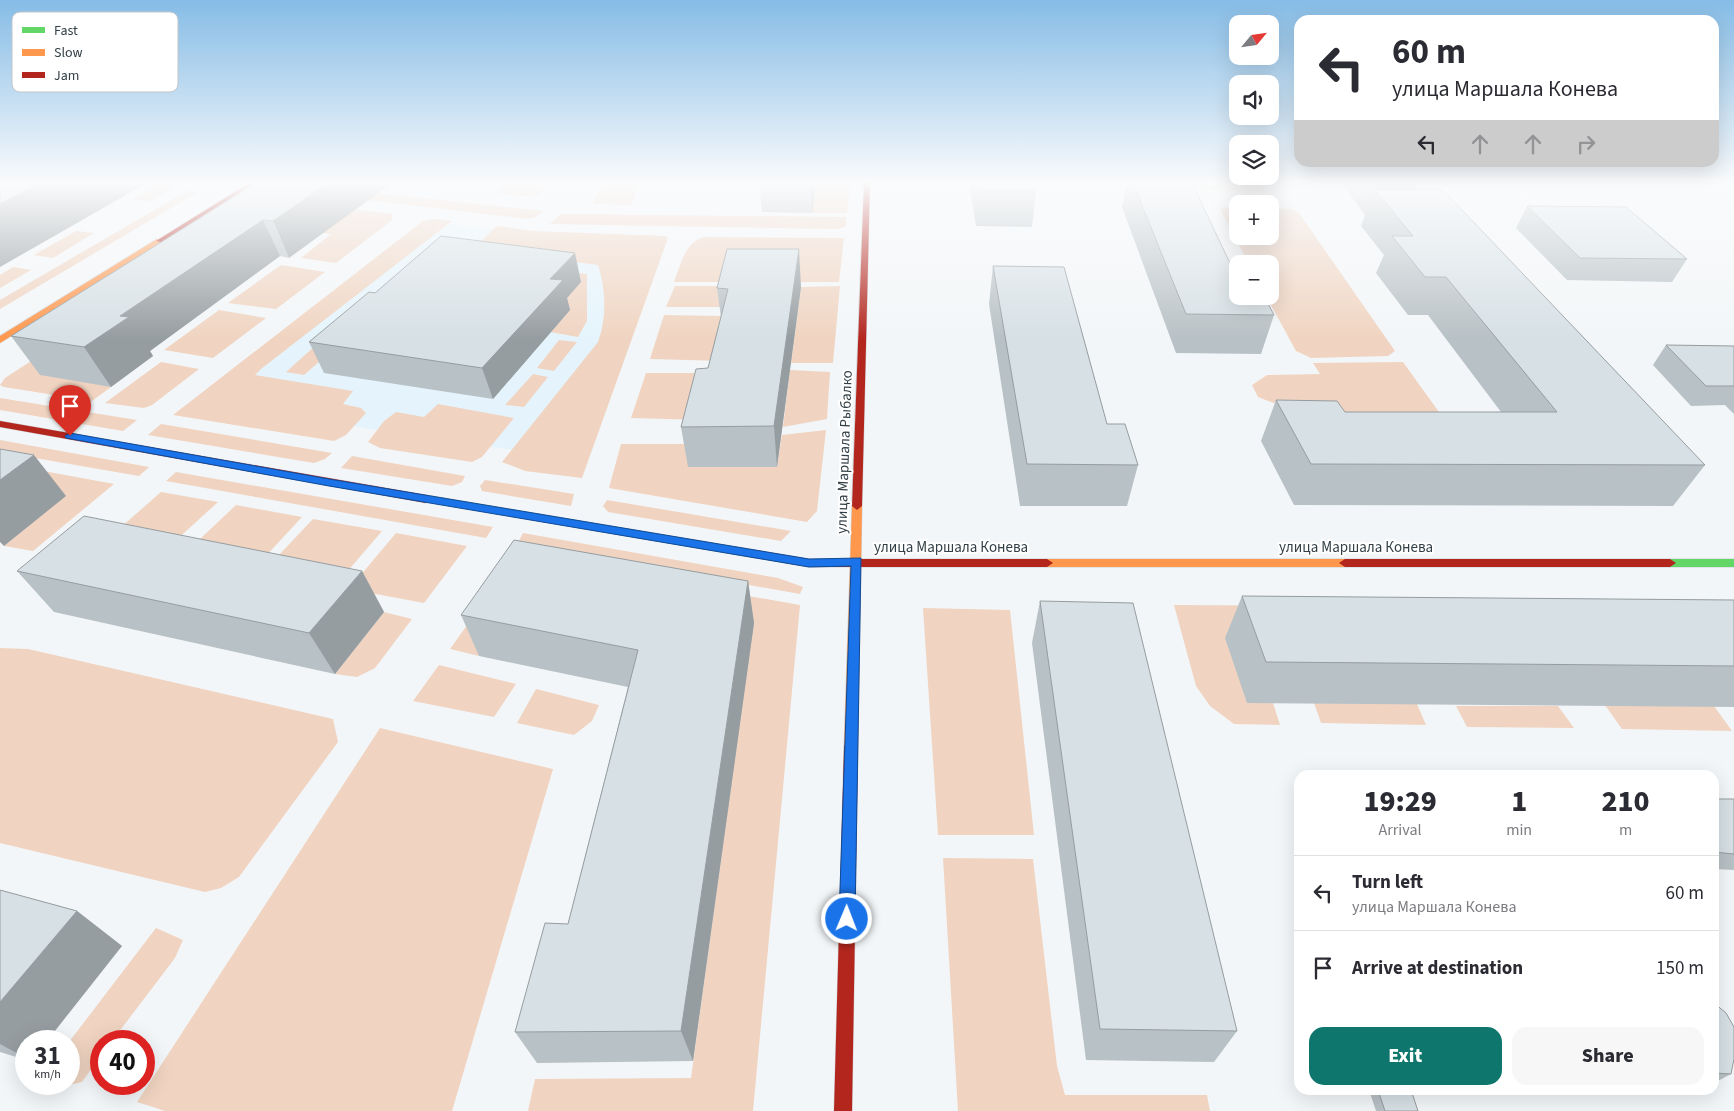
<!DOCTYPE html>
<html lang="en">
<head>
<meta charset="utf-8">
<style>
	body { margin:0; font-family:"Source Sans 3",sans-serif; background:#f7f7f7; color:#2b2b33; height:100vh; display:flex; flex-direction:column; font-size:19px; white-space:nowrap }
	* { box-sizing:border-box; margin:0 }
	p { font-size:16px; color:#7c7c81 }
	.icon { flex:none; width:28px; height:28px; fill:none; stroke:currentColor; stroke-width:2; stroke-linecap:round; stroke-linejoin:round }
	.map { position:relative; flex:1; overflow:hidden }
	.details { position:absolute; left:1294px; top:770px; width:425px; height:325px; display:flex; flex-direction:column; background:#fff; border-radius:15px; box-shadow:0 5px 20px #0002 }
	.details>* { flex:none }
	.top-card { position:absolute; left:1294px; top:15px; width:425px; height:152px; border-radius:15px; box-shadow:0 5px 20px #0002; background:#fff; color:#2b2b33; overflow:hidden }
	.needle { width:32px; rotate:61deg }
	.controls { position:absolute; left:1229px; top:15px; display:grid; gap:10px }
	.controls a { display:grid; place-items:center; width:50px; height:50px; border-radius:10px; background:#fff; box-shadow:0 5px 20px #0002; font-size:25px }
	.speed { position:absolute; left:15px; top:1030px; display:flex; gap:10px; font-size:25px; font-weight:700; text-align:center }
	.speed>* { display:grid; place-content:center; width:65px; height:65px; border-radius:50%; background:#fff; box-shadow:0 5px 20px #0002; line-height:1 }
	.speed small { font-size:12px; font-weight:400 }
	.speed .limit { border:8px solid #d22; background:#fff; color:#111 }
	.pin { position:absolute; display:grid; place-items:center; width:42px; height:42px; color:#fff; margin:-51px -21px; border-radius:50% 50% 50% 0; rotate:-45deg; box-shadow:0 0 5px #0007 }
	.pin .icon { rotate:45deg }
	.me { position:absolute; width:55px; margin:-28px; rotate:1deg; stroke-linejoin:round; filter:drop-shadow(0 0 4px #0008) }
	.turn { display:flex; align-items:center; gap:18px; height:105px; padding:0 15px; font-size:22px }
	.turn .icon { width:65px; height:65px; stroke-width:2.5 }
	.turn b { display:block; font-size:35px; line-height:42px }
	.lanes { display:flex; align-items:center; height:48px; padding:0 15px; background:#0003; justify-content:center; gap:25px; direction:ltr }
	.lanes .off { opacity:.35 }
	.eta { display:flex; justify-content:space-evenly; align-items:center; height:85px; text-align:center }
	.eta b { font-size:30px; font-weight:800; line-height:35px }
	.cta { display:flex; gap:10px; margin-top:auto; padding:10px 15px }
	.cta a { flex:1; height:58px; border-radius:15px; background:#0f766e; color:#fff; font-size:20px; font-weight:800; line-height:58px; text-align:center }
	.cta a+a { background:#f7f7f7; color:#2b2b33 }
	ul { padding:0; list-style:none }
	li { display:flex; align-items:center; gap:15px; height:75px; padding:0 15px; border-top:1px solid #e1e1e2 }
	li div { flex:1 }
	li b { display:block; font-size:19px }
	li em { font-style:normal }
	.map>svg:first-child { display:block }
</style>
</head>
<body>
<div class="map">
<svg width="1734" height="1111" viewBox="0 0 1734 1111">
	<rect width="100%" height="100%" fill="#f3f6f8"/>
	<polygon fill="#e5f4fc" points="432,222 529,233 662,238 580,460 365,428 205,401"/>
	<g fill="#f0d4c1">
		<polygon points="158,183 177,186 151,201 132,199"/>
		<polygon points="508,183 549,183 537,197 497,194"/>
		<polygon points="604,183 640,183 631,205 592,204"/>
		<polygon points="816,183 850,183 847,213 812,213"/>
		<polygon points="1164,183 1261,183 1267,192 1166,188"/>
		<polygon points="303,185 543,211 538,216 529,219 297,192"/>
		<polygon points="187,191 198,192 0,309 0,300"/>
		<polygon points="280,200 392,214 392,220 336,263 301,258 331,234 244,223"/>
		<polygon points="1226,207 1237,208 1238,236 1270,236 1270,208 1291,209 1299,213 1395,351 1388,356 1311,358 1296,351 1266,296 1270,296 1270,264 1249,264 1220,209"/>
		<polygon points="561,214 846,217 846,226 839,229 550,224"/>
		<polygon points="434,219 452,221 261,369 255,375 353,391 343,404 361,408 366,413 346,435 334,441 173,415 423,221"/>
		<polygon points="239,226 111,387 92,401 4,387 0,385 5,378"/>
		<path d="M497,226l35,5 133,5 3,2 -86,240 -57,-7 -23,-9 96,-120c9,-25 8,-52 0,-77l-109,-14 -9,-9z"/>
		<polygon points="76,231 94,233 53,258 34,255"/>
		<path d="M705,237l139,1 -5,44h-165c7,-18 11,-41 31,-45z"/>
		<polygon points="281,265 325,272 276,309 228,303"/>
		<polygon points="13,267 31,270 0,288 0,275"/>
		<polygon points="580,273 587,274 587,321 578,337 550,332 558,309"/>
		<polygon points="675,286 731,286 726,307 666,307"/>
		<polygon points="840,286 833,363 791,363 801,287"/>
		<polygon points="219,310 266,318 213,358 164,350"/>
		<polygon points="664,315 724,316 724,361 650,359"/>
		<polygon points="559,340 577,342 554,371 537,368"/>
		<polygon points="316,345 335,348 304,375 286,372"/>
		<polygon points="161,362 199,369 152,405 144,408 105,403"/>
		<polygon points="1403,362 1444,419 1348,420 1284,407 1258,397 1252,385 1267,375 1320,374 1313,363"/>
		<polygon points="790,370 830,372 827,419 783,427"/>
		<polygon points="646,373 721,373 699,420 631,418"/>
		<polygon points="533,374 548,377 524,407 505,405"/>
		<polygon points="0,398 137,420 123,431 0,410"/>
		<polygon points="438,404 514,418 482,457 472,462 380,448 368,442 384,421 396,412 424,417"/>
		<polygon points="161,424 332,453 325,459 314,463 148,435"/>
		<polygon points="826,430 817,511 807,522 609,488 621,444 694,444 777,467 782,435"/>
		<polygon points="0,440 149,467 139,476 0,452"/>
		<polygon points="352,456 465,476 462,482 452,486 341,468"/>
		<polygon points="0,463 114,484 33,551 4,546 65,496"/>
		<polygon points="176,472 493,527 486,538 166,481"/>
		<polygon points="485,480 574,494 571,506 482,491 480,486"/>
		<polygon points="161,492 218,502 162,553 104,542"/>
		<polygon points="607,500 791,531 781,541 608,512 603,506"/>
		<polygon points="236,505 302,517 252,571 181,557"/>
		<polygon points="313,519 382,531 335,586 263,572"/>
		<polygon points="396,533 467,546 424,603 349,589"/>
		<polygon points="523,533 778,578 803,587 800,594 517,544"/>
		<polygon points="517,555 800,605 753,1111 528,1111 535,1079 691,1078 753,623 479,656 450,649"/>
		<polygon points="1174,605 1724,608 1273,703 1280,725 1234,724 1210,706 1196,686"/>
		<polygon points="923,608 1010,610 1034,835 938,835"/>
		<polygon points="384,612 412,619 375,668 357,677 335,674"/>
		<polygon points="0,648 28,649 333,719 338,742 239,877 221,888 205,892 0,843"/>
		<polygon points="439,665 516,684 494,717 413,701"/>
		<polygon points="536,689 599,705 592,721 574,735 517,723"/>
		<polygon points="1314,703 1417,704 1426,725 1321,723"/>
		<polygon points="1605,705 1714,706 1732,731 1622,729"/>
		<polygon points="1456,706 1558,706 1574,728 1467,727"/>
		<polygon points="380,728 553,769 452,1111 165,1111 137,1102"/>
		<polygon points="943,858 1033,859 1057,1066 1065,1095 1207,1095 1210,1111 958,1111"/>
		<polygon points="156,928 183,940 175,958 112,1041 101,1041 101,1055 82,1082 59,1087 35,1086 36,1084 69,1084 69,1042"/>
	</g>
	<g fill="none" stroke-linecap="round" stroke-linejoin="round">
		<defs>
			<g id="fast">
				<polygon points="426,495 755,550 761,554 755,558 422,501 421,499 422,497"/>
				<polygon points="1670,559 1734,559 1734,567 1670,567 1664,563"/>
			</g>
			<g id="slow">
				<polygon points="157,239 164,241 0,343 0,336"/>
				<polygon points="857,502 862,506 858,747 856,751 851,753 846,751 844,747 852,506"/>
				<polygon points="1047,559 1345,559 1351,563 1345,567 1047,567 1041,563"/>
			</g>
			<g id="jam">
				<polygon points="249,183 257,183 163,243 156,241"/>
				<polygon points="864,183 870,183 862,506 857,510 852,506"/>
				<polygon points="0,421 426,495 431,499 426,503 0,427"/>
				<polygon points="755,550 809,559 1047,559 1053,563 1047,567 809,567 751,557 749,554"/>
				<polygon points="1345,559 1670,559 1676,563 1670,567 1345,567 1339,563"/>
				<polygon points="851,741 856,743 858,747 852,1111 834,1111 844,747 846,743"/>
			</g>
		</defs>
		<use href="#fast" stroke="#cdd1d4" stroke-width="1"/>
		<use href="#slow" stroke="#cdd1d4" stroke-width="1"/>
		<use href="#jam" stroke="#cdd1d4" stroke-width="1"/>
		<use href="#fast" fill="#63d668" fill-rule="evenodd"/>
		<use href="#slow" fill="#ff974d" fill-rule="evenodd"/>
		<use href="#jam" fill="#b3261e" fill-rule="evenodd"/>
	</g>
	<g fill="#b8c1c5">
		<polygon points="256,183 289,258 280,256 150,351 153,356 111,387 40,375 11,336"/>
		<polygon points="759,183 816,183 812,213 762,212"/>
		<polygon points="969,183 1035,183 1036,191 1032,227 976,226"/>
		<polygon points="1127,183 1192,183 1238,296 1274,315 1261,354 1176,353 1122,207"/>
		<polygon points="1341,183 1418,183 1415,190 1705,465 1673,506 1294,505 1261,441 1276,400 1345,412 1501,412 1428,315 1408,315 1376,273 1384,255 1361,226 1365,215"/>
		<polygon points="1527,206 1687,259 1672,282 1567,280 1516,228"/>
		<polygon points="993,266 1107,424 1138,465 1127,506 1020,506 989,304"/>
		<polygon points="581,282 567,298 570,310 493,399 324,373 309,342 375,293"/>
		<polygon points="801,287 777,467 688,467 681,427 708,368 721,317 717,288"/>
		<polygon points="1666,345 1734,346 1734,414 1725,405 1691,406 1653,365"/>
		<polygon points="17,571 362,571 384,612 335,674 54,612"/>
		<polygon points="748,581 754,623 693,1061 537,1063 515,1032 568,924 628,687 479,656 461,615"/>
		<polygon points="1242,596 1734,600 1734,707 1247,703 1225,638"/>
		<polygon points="1040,601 1237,1031 1214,1062 1086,1060 1032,643"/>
		<polygon points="1714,799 1734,799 1734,870 1714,869"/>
		<polygon points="0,890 77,911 122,946 26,1041 26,1060 0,1052"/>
		<polygon points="1714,1003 1731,1074 1714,1083"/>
		<polygon points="1369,1090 1411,1090 1418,1111 1376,1111"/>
		<polygon points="1585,1090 1699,1090 1693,1093 1586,1091"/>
	</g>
	<g fill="#969da0">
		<polygon points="40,183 147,183 0,267 0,204"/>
		<polygon points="328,183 392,183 289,258 273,221"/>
		<polygon points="811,183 816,183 812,213"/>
		<polygon points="1377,183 1418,183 1410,203 1375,190 1365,215"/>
		<polygon points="263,220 280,256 150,351 153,356 111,387 84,347 120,316"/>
		<polygon points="799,249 801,287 777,467 774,426"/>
		<polygon points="575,253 581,282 567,298 570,310 493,399 482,368 550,279"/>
		<polygon points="34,455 66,496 4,546 0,542 0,480"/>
		<polygon points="362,571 384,612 335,674 309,633"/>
		<polygon points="748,581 754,623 693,1061 681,1031"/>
		<polygon points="77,911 122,946 47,1041 26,1041 26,1058 0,1044 0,1002"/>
	</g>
	<g fill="#d6e0e5" stroke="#969da0">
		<polygon points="0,183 40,183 0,204"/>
		<polygon points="256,183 328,183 273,221 263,220 120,316 129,317 84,347 11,336"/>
		<polygon points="978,183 1035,183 1036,191 979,190"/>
		<polygon points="1133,183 1192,183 1238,280 1238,296 1264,296 1274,315 1186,314"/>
		<polygon points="1375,190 1443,190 1705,465 1311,464 1276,400 1337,401 1345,412 1557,412 1446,277 1425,277 1392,236 1413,236"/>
		<polygon points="1527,206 1626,207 1687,259 1580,258"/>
		<polygon points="441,236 575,253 550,279 563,280 482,368 309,342 369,292 375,293"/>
		<polygon points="727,249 799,249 774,426 681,427 696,369 708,368 728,289 717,288"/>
		<polygon points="993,266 1064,267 1107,424 1125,424 1138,465 1027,464"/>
		<polygon points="1666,345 1734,346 1734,386 1706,386"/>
		<polygon points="0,449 34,455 0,480"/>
		<polygon points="84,516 362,571 309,633 17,571"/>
		<polygon points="514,540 748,581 681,1031 515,1032 545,923 568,924 638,650 461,615"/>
		<polygon points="1242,596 1734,600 1734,666 1266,662"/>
		<polygon points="1040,601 1133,603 1237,1031 1100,1029"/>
		<polygon points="1714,799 1734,799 1734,854 1714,852"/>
		<polygon points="0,890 77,911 0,1002"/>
		<polygon points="1714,1003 1726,1013 1734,1027 1734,1059 1731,1074 1714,1073"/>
		<polygon points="1378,1090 1411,1090 1418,1111 1385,1111"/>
	</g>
	<linearGradient id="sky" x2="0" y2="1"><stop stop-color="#86bce6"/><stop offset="0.54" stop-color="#fafbfc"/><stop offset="1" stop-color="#fafbfc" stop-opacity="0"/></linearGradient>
	<rect width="1734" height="339" fill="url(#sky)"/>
	<polygon fill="#1a73e8" stroke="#114b97" points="70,433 329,479 809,559 861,558 855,919 853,925 847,927 841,925 839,919 851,566 809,567 329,486 66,438 65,436"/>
	<g text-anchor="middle" stroke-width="4" stroke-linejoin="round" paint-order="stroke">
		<g font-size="15" fill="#323f46" stroke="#fff">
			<text transform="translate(844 452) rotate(-88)" y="5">улица Маршала Рыбалко</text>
			<text x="951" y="552">улица Маршала Конева</text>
			<text x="1356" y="552">улица Маршала Конева</text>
		</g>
	</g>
	<rect x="12" y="12" width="166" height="80" rx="8" fill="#fff" stroke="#c2c5c8" stroke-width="1"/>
	<rect x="22" y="27" width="23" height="6" fill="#63d668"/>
	<rect x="22" y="49" width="23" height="7" fill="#ff974d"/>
	<rect x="22" y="72" width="23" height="6" fill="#b3261e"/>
	<g font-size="14" fill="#323f46">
		<text x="54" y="35">Fast</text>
		<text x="54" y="57">Slow</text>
		<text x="54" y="80">Jam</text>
	</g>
</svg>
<div class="controls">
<a><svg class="needle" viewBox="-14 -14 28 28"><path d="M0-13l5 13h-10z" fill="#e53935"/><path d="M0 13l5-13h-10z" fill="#7c7c81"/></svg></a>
<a><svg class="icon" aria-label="sound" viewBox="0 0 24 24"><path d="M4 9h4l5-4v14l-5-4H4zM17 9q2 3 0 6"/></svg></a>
<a><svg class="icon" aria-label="layers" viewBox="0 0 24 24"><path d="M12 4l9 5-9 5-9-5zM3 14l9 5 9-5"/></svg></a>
<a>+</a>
<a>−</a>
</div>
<div class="speed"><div>31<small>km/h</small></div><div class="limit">40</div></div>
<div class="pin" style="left:70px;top:436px;background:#d93025"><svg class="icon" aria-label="arrive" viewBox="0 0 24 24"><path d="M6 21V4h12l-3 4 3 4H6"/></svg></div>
<svg class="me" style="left:847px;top:919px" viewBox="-20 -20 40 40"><circle r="17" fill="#1a73e8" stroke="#fff" stroke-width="3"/><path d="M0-11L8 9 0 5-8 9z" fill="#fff"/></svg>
<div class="top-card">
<div class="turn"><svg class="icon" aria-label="left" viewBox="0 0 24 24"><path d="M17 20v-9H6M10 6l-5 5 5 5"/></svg><div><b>60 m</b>улица Маршала Конева</div></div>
<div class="lanes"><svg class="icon" aria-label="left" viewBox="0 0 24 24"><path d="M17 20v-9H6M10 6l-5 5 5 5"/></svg><svg class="icon off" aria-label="ahead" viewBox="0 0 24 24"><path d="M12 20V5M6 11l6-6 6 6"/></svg><svg class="icon off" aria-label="ahead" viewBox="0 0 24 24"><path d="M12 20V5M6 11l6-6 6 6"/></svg><svg class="icon off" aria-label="right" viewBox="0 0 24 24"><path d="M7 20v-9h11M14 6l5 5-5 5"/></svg></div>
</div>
<section class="details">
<div class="eta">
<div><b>19:29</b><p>Arrival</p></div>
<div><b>1</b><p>min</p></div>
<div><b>210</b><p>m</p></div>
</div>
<ul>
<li><svg class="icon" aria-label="left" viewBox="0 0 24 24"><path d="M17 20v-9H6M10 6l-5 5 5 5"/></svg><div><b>Turn left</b><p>улица Маршала Конева</p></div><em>60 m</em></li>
<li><svg class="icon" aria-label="arrive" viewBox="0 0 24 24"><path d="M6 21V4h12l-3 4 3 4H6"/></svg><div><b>Arrive at destination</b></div><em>150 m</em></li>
</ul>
<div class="cta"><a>Exit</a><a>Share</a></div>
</section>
</div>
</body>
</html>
